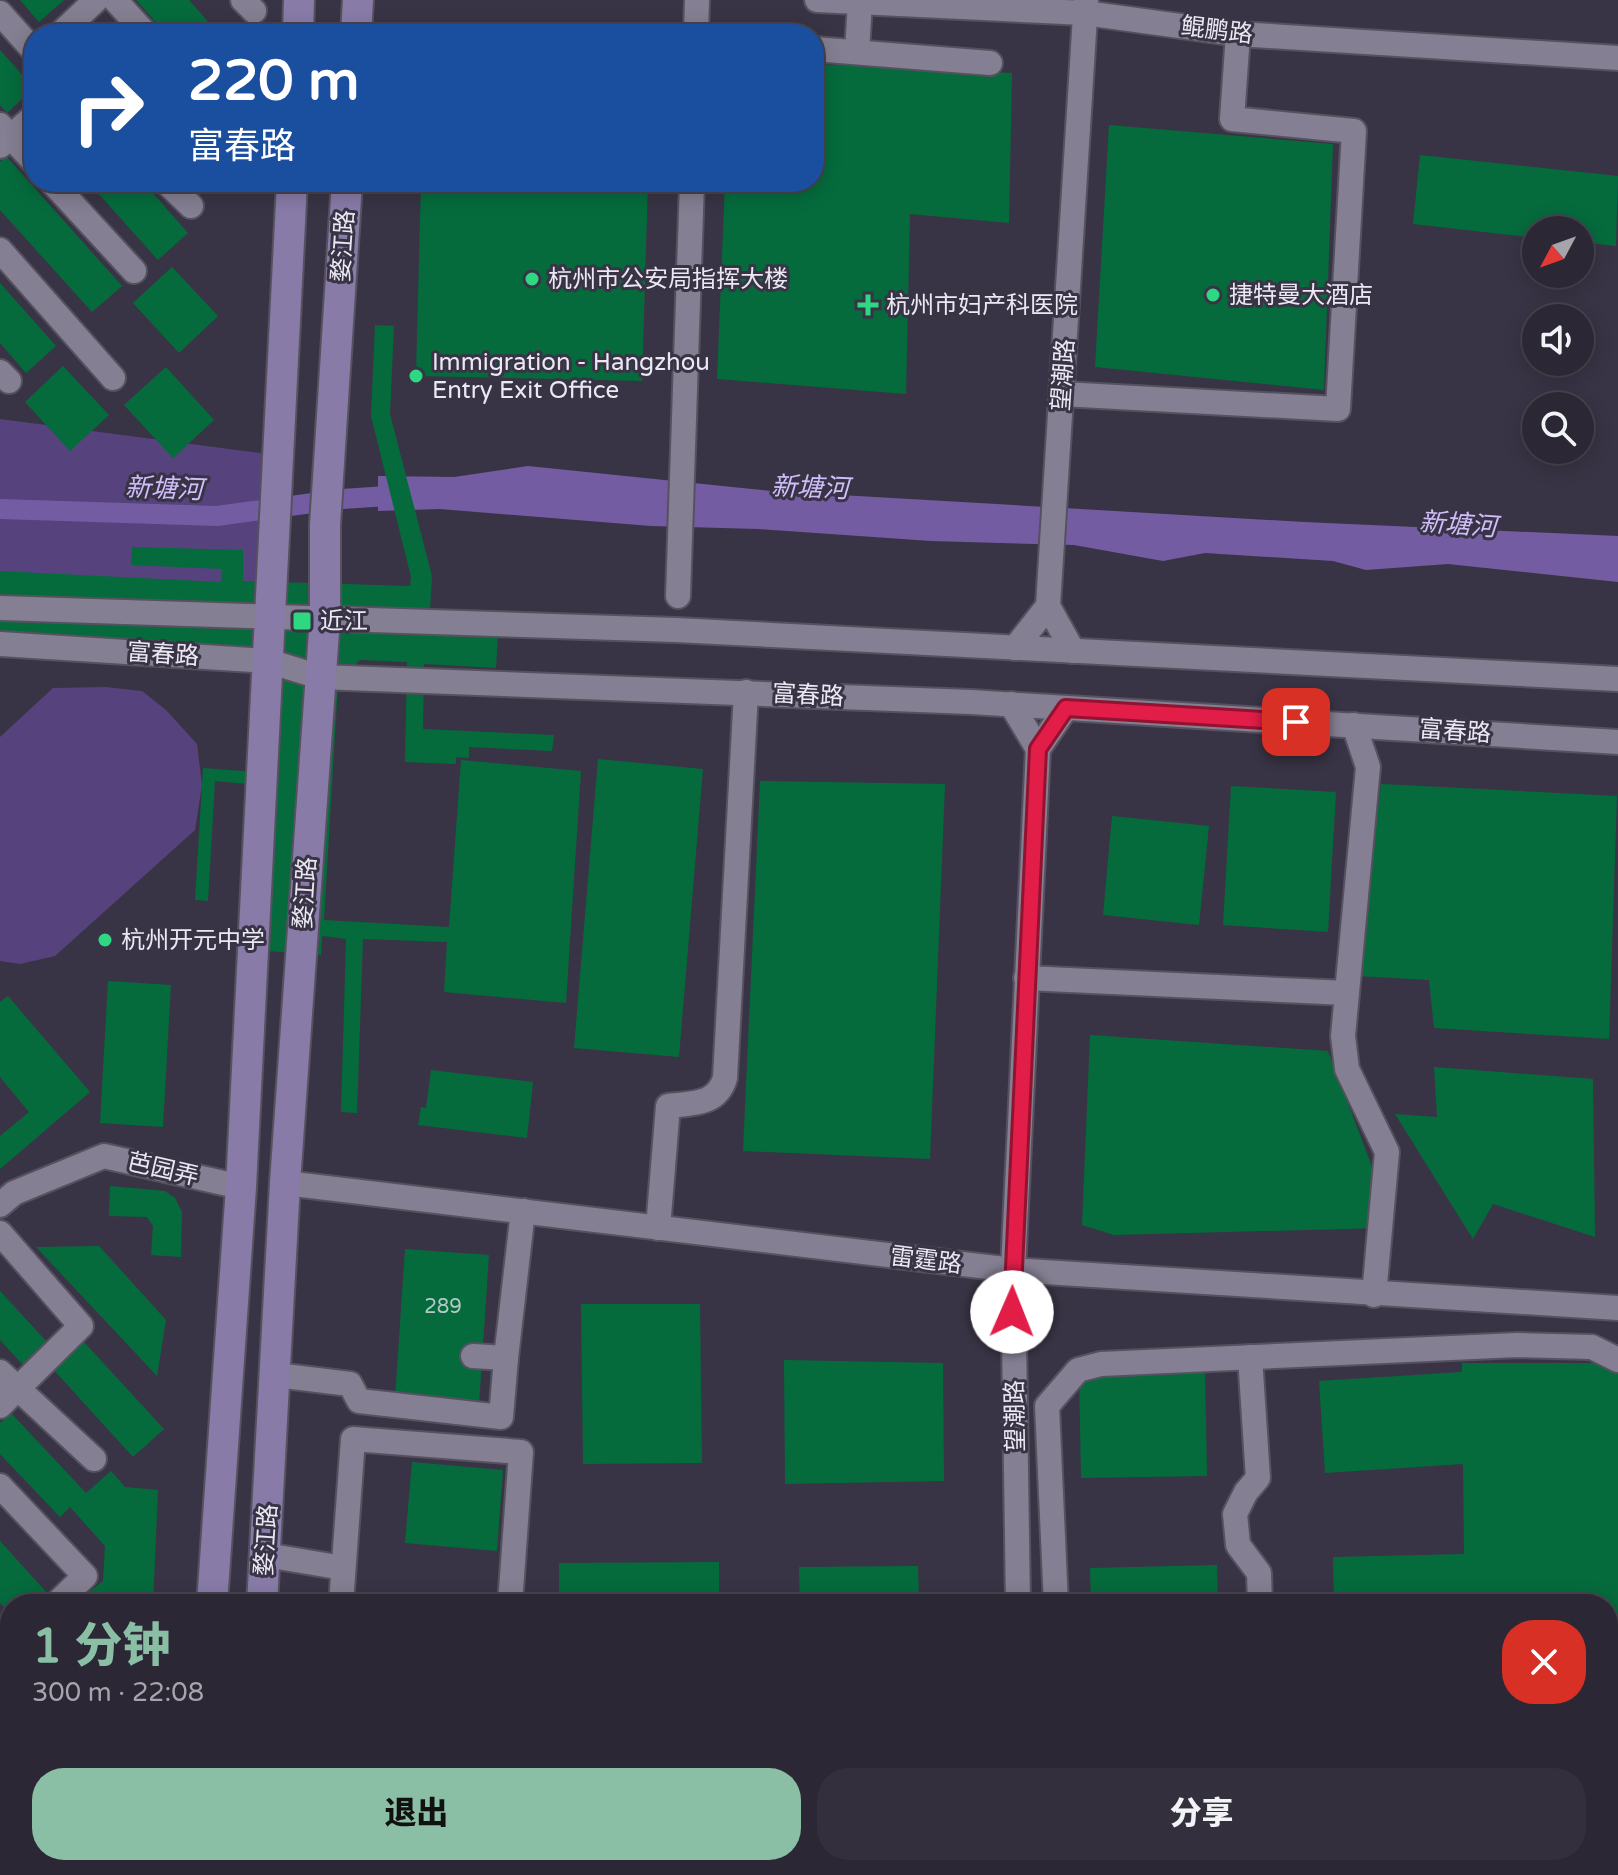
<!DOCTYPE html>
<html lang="zh">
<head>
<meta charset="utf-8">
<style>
	body { margin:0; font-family:"Varela Round","Noto Sans SC",sans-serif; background:#332f3c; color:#f1f3f6; height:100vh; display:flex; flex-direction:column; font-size:30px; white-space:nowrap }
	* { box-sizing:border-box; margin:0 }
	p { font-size:26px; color:#a6a5ac }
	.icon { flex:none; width:44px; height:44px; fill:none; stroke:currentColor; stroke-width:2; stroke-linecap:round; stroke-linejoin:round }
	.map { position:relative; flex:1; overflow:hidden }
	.panel { position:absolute; left:0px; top:1594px; width:1618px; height:282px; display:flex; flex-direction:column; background:#2b2734; border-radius:32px 32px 0 0; box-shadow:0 4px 20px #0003,0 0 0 2px #47444f }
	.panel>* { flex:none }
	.banner { position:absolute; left:24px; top:24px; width:800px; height:168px; border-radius:32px; box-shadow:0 4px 20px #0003,0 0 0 2px #47444f; background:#1a4fa0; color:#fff; overflow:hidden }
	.needle { width:52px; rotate:229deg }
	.tools { position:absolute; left:1522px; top:216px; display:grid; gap:16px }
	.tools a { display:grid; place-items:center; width:72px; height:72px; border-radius:50%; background:#2b2734; box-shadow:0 4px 20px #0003,0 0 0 2px #47444f; font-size:40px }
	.pin { position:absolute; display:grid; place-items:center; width:68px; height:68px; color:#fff; margin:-34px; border-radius:16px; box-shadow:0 4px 12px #0006 }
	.me { position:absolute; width:88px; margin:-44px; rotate:1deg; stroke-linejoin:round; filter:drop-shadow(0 0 6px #0008) }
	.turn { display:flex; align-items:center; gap:28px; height:168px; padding:0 32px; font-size:36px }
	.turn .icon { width:104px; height:104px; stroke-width:2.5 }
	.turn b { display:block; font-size:56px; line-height:68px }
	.round { display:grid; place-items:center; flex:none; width:84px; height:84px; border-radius:32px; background:#332f3c }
	.headline { display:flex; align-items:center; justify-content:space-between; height:136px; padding:0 32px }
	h1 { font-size:48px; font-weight:800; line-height:60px; color:#8abfa5 }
	.cta { display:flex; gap:16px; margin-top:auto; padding:16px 32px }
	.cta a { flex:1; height:92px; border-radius:32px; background:#8abfa5; color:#111; font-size:32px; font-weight:800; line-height:92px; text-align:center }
	.cta a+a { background:#332f3c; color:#f1f3f6 }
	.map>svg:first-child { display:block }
</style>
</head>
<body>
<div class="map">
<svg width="1618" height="1875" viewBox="0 0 1618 1875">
	<rect width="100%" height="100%" fill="#393445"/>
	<g fill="#56427c">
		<polygon points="0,419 268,454 258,599 0,589"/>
		<polygon points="105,687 142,691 166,710 197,744 202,785 195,830 55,956 20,964 0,961 0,737 53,688"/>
	</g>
	<polygon fill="#745ca3" points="528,466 771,491 1304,522 1618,536 1618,582 1448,564 1366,570 1333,561 1205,553 1163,561 1074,545 931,541 758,529 651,526 440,509 378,511 378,476 454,477"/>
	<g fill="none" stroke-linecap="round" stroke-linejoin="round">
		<polyline stroke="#745ca3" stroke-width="20" points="0,509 217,516 342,499 403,495"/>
	</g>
	<g fill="#056b3d">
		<polygon points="20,0 64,0 39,22"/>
		<polygon points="136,0 189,0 219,34 166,34"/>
		<polygon points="90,23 100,34 78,34"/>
		<polygon points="0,50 34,88 7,113 0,105"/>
		<polygon points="814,64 1012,73 1009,223 910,214 906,394 717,379 725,182 814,182"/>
		<polygon points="1109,125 1333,144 1324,390 1095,367"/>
		<polygon points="1420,155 1618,176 1616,246 1580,242 1580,230 1536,230 1536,238 1413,224"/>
		<polygon points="6,156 122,286 92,312 0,210 0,162"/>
		<polygon points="88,182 143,182 188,233 158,260"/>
		<polygon points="421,182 648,182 642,381 416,376"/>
		<polygon points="172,267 218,316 179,353 133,303"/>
		<polygon points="0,283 56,346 26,373 0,343"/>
		<polygon points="375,325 394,326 390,414 432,576 430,610 499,614 496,668 424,664 423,729 554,735 552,751 469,747 469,758 456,757 456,764 405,762 407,662 360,660 338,684 324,920 449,927 461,760 581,771 566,1003 444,992 447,942 363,939 357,1113 341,1112 346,939 322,936 321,955 255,950 268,786 215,781 208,901 195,900 203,768 268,773 272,685 241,654 0,640 0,571 221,582 222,569 131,565 132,547 243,550 243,581 410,586 411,577 371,416"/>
		<polygon points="63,366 109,415 70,451 25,402"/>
		<polygon points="166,367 214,420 173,458 124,405"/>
		<polygon points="598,759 703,769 679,1057 574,1048"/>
		<polygon points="760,781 945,784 930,1159 743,1151"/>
		<polygon points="1381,784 1617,796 1609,1039 1434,1028 1429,980 1357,976"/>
		<polygon points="1231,786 1336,792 1328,932 1223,925"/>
		<polygon points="1112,816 1209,826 1199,925 1103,915"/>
		<polygon points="108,981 171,985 163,1127 100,1123"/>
		<polygon points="8,996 90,1092 0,1169 0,1136 29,1112 0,1077 0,1002"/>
		<polygon points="1090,1035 1328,1051 1379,1185 1381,1228 1114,1235 1082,1225"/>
		<polygon points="1434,1067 1593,1079 1595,1237 1493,1204 1473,1239 1395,1114 1437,1117"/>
		<polygon points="431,1070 533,1082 527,1138 418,1125 421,1107 426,1108"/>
		<polygon points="110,1186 165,1191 175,1198 182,1212 181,1257 151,1255 153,1226 147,1217 109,1216"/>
		<polygon points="99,1246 166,1320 157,1376 36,1247"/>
		<polygon points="405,1249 489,1255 479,1405 395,1399"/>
		<polygon points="0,1291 47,1342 23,1365 0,1340"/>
		<polygon points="581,1304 700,1304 702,1463 583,1464"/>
		<polygon points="83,1341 164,1429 133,1457 53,1369"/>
		<polygon points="784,1360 943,1363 944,1481 785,1484"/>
		<polygon points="1462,1363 1618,1363 1618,1677 1608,1677 1608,1604 1334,1604 1333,1557 1464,1554 1463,1464 1325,1473 1319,1381 1462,1372"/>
		<polygon points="1205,1372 1207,1476 1081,1478 1079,1374"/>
		<polygon points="11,1413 86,1493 111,1471 125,1487 158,1490 153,1604 73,1604 103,1581 105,1546 70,1507 60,1517 0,1454 0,1423"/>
		<polygon points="412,1462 503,1470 497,1551 405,1543"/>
		<polygon points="0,1541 48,1594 37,1604 10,1604 10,1614 0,1603"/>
		<polygon points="719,1562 719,1604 559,1604 559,1563"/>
		<polygon points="1217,1565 1218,1604 1091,1604 1090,1568"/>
		<polygon points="918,1566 919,1604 800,1604 799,1567"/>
		<polygon points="0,1671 10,1682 10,1794 0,1793"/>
	</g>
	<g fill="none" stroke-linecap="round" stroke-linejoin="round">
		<defs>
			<g id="minor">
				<polyline points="115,0 146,34"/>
				<polyline points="243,0 254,11"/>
				<polyline points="817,0 1085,13 1238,34 1618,58"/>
				<polyline points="0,13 34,51"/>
				<polyline points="60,34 96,0"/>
				<polyline points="696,34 697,0"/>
				<polyline points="814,49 990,63"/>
				<polyline points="857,51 860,2"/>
				<polyline points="0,125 34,162"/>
				<polyline points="0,146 34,116"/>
				<polyline points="52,182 134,271"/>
				<polyline points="166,182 191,206"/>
				<polyline points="0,250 113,378"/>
				<polyline points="0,372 9,381"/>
				<polyline points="1062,394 1338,409 1354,131 1232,119 1238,34"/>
				<polyline points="678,596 692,182"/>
				<polyline points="0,608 676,630 1618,679"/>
				<polyline points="0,644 268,661 320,677 971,702 1618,742"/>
				<polyline points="1015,648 1048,606"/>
				<polyline points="1073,651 1048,606 1086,0"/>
				<polyline points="1011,704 1038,749"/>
				<polyline points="1354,725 1368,767 1343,1036 1347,1069 1387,1152 1374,1295"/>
				<polyline points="1026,978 1347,993"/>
				<polyline points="285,1183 1013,1270 1618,1308"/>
				<polyline points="0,1205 14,1193 104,1156 241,1187"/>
				<path d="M658,1228l10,-122c25,-3 49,-1 57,-28l21,-386"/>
				<polyline points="0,1233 81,1326 0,1406"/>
				<polyline points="473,1356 506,1358 523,1211"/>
				<polyline points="1250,1357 1258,1478 1246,1492 1235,1514 1238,1545 1259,1573 1260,1604"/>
				<polyline points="0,1372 94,1459"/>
				<polyline points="276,1375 350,1384 359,1401 501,1417 506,1358"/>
				<polyline points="0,1486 85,1576 56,1604"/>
				<polyline points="266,1555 343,1568"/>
				<polyline points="341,1604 353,1439 521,1452 510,1604"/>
				<polyline points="1018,1604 1013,1270 1038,749 1066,708"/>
				<polyline points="1056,1604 1047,1406 1078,1370 1101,1364 1517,1345 1592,1347 1618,1360"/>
				<polyline points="0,1632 10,1643"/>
				<polyline points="1608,1696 1618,1696"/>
			</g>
			<g id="major">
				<polyline points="298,34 299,0"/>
				<polyline points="356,34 358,0"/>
				<polyline points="212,1604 241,1187 292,182"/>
				<polyline points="262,1604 285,1183 325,617 325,525 347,182"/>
				<polyline points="1608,1814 1618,1813"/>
				<polyline points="0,1849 10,1850"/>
				<polyline points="193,1875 193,1866"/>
				<polyline points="242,1875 242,1866"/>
				<polyline points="1427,1875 1601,1875"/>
			</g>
		</defs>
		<use href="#minor" stroke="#56515f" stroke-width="28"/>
		<use href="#major" stroke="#56515f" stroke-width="34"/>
		<use href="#minor" stroke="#847f92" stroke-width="24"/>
		<use href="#major" stroke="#887ba8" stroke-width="30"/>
	</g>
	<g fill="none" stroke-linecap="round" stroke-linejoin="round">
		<defs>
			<polyline id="route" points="1012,1312 1038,749 1066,708 1296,722"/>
		</defs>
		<use href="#route" stroke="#92132f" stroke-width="20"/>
		<use href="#route" stroke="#e11d48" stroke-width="14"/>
	</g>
	<g fill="#2ed883" stroke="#393445" stroke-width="3">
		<circle cx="532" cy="279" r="8"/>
		<circle cx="1213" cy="295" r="8"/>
		<path d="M864 293h8v8h8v8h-8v8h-8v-8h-8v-8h8z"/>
		<circle cx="416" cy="376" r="8"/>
		<rect x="292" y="611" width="20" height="20" rx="4"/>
		<circle cx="105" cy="940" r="8"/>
	</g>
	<g text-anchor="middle" stroke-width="6" stroke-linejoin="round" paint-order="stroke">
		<g font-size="20" fill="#b2c9c6">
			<text x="443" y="1313">289</text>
		</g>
		<g font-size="24" fill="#ebe8f3" stroke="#393445">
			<text transform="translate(1217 30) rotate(7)" y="8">鲲鹏路</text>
			<text transform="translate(343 246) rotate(-86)" y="8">婺江路</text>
			<text transform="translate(1063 375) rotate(-86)" y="8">望潮路</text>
			<text transform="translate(163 654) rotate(4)" y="8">富春路</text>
			<text transform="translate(808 695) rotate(3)" y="8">富春路</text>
			<text transform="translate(1455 731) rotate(4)" y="8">富春路</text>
			<text transform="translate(305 893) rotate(-86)" y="8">婺江路</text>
			<text transform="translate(163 1169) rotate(13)" y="8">芭园弄</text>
			<text transform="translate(926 1260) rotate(7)" y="8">雷霆路</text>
			<text transform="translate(1015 1416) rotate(-91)" y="8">望潮路</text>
			<text transform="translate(266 1540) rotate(-86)" y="8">婺江路</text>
		</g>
		<g font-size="24" fill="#ebe8f3" stroke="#393445" text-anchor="start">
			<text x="548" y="287">杭州市公安局指挥大楼</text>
			<text x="1229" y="303">捷特曼大酒店</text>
			<text x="886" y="313">杭州市妇产科医院</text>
			<text x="432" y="370">Immigration - Hangzhou<tspan x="432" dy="28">Entry Exit Office</tspan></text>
			<text x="320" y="629">近江</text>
			<text x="121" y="948">杭州开元中学</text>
		</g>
		<g font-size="26" font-style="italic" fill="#d0befb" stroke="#393445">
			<text transform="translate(810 487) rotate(2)" y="9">新塘河</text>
			<text transform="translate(164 488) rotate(2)" y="9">新塘河</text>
			<text transform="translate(1458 524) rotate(4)" y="9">新塘河</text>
		</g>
	</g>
</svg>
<div class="tools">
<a><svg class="needle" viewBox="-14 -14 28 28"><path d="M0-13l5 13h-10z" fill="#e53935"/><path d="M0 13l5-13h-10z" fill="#a6a5ac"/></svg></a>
<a><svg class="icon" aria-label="sound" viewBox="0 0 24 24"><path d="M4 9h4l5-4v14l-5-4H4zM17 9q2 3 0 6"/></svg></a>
<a><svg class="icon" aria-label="search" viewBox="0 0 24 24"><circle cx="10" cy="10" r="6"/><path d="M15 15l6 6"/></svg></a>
</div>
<div class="pin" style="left:1296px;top:722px;background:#d93025"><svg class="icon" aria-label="arrive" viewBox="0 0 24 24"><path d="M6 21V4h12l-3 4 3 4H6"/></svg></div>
<svg class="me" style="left:1012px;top:1312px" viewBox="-20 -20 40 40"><circle r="19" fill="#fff"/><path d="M0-13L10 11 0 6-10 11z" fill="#e11d48"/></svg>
<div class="banner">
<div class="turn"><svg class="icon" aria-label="right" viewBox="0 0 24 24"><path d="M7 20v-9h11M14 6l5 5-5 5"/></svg><div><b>220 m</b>富春路</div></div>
</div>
<section class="panel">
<div class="headline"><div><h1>1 分钟</h1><p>300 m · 22:08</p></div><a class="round" style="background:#d93025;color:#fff"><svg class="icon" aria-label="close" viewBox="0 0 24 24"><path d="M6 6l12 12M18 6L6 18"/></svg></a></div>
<div class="cta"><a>退出</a><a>分享</a></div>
</section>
</div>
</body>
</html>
